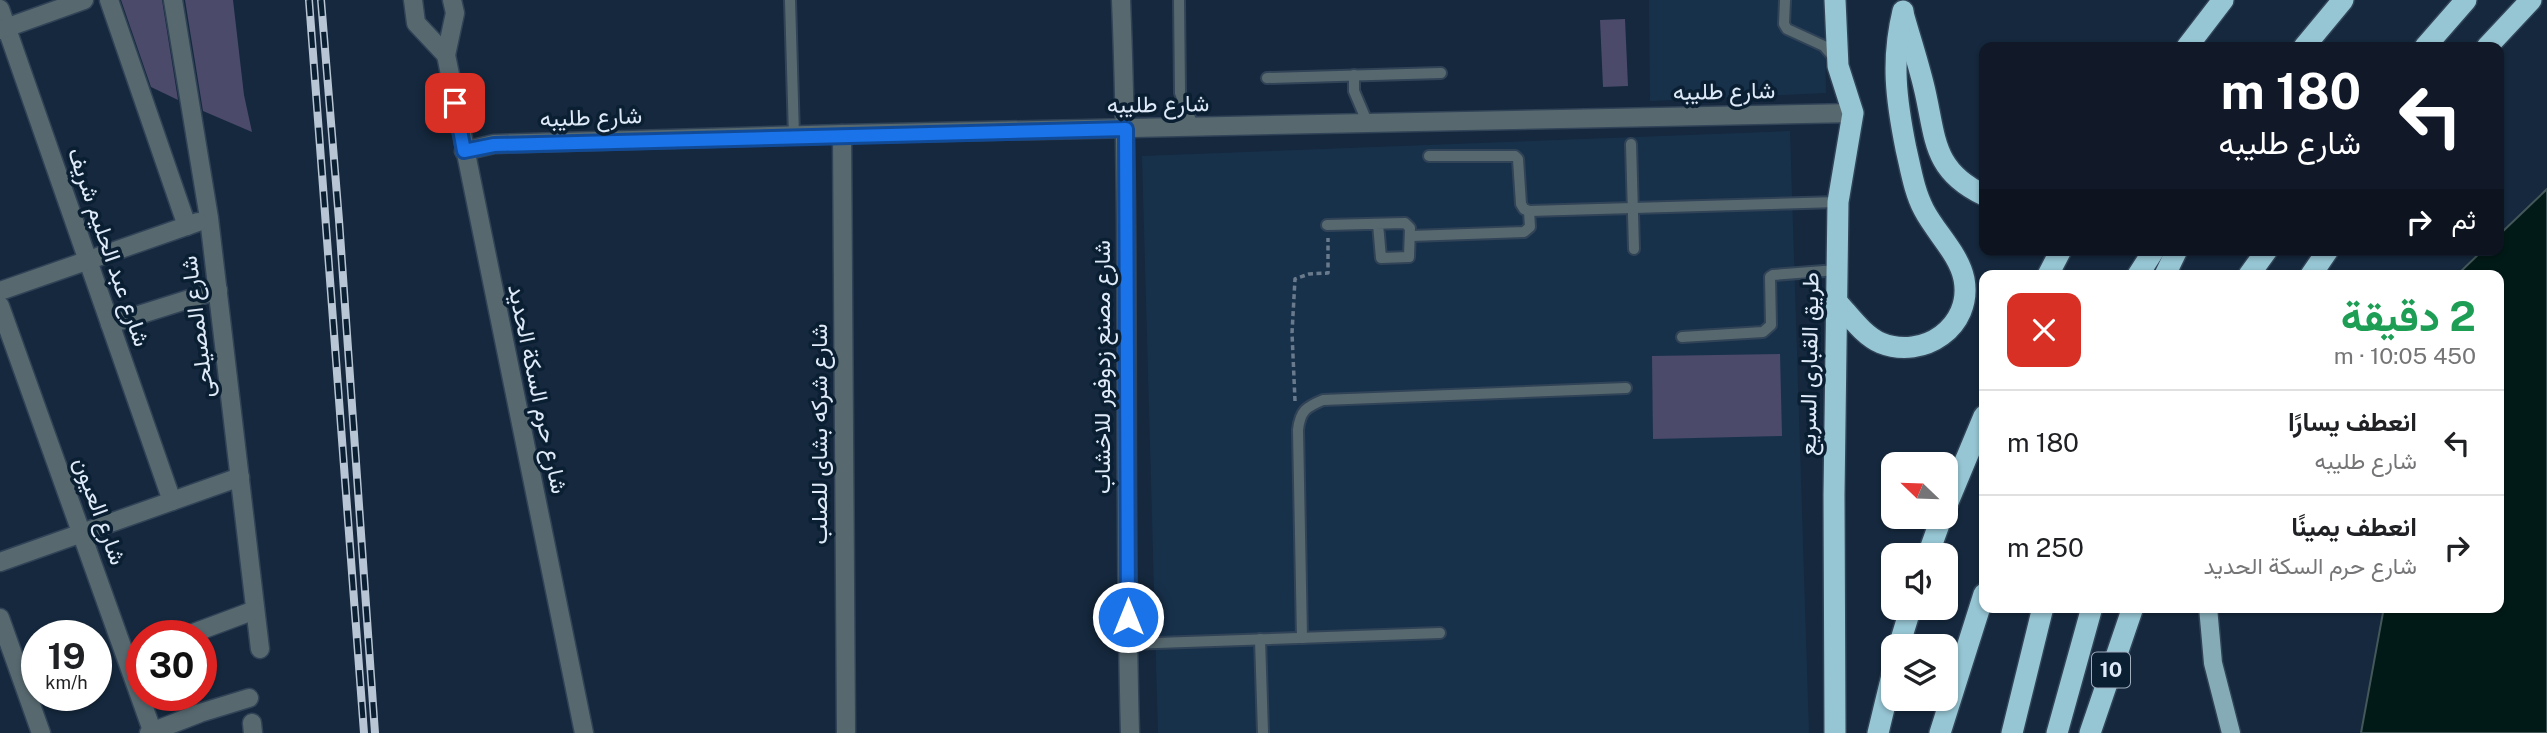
<!DOCTYPE html>
<html lang="ar">
<head>
<meta charset="utf-8">
<style>
	body { margin:0; font-family:"Public Sans",Vazirmatn,sans-serif; background:#f2f2f2; color:#202124; direction:rtl; height:100vh; display:flex; flex-direction:column; font-size:26px; white-space:nowrap }
	* { box-sizing:border-box; margin:0 }
	p { font-size:23px; color:#757577 }
	.icon { flex:none; width:38px; height:38px; fill:none; stroke:currentColor; stroke-width:2; stroke-linecap:round; stroke-linejoin:round }
	.map { position:relative; flex:1; overflow:hidden; direction:ltr }
	.side { position:absolute; left:1979px; top:270px; width:525px; height:343px; display:flex; flex-direction:column; background:#fff; border-radius:14px; box-shadow:0 2px 5px #0004; direction:rtl }
	.side>* { flex:none }
	.hud { position:absolute; left:1979px; top:42px; width:525px; height:214px; border-radius:14px; box-shadow:0 2px 5px #0004; direction:rtl; background:#111827; color:#fff; overflow:hidden }
	.needle { width:46px; rotate:293deg }
	.controls { position:absolute; left:1881px; top:452px; display:grid; gap:14px }
	.controls a { display:grid; place-items:center; width:77px; height:77px; border-radius:14px; background:#fff; box-shadow:0 2px 5px #0004; font-size:35px }
	.speed { position:absolute; left:21px; top:620px; display:flex; gap:14px; font-size:35px; font-weight:700; text-align:center }
	.speed>* { display:grid; place-content:center; width:91px; height:91px; border-radius:50%; background:#fff; box-shadow:0 2px 5px #0004; line-height:1 }
	.speed small { font-size:18px; font-weight:400 }
	.speed .limit { border:10px solid #d22; background:#fff; color:#111 }
	.pin { position:absolute; display:grid; place-items:center; width:60px; height:60px; color:#fff; margin:-30px; border-radius:14px; box-shadow:0 4px 10px #0006 }
	.me { position:absolute; width:77px; margin:-38px; rotate:0deg; stroke-linejoin:round; filter:drop-shadow(0 0 5px #0008) }
	.turn { display:flex; align-items:center; gap:24px; height:147px; padding:0 28px; font-size:32px }
	.turn .icon { width:91px; height:91px; stroke-width:2.5 }
	.turn b { display:block; font-size:49px; line-height:60px }
	.then { display:flex; align-items:center; height:66px; padding:0 28px; background:#0003; gap:14px; font-size:26px }
	.round { display:grid; place-items:center; flex:none; width:74px; height:74px; border-radius:14px; background:#f2f2f2 }
	.overview { display:flex; align-items:center; justify-content:space-between; height:119px; padding:0 28px }
	h1 { font-size:42px; font-weight:700; line-height:52px; color:#1e9e55 }
	ul { padding:0; list-style:none }
	li { display:flex; align-items:center; gap:21px; height:105px; padding:0 28px; border-top:2px solid #e0e0e0 }
	li div { flex:1 }
	li b { display:block; font-size:26px }
	li em { font-style:normal }
	.map>svg:first-child { display:block }
</style>
</head>
<body>
<div class="map">
<svg width="2547" height="733" viewBox="0 0 2547 733">
	<rect width="100%" height="100%" fill="#15283d"/>
	<g fill="#18314b">
		<polygon points="1649,0 1824,0 1826,93 1650,101"/>
		<polygon points="1790,131 1809,733 1158,733 1142,156"/>
	</g>
	<polygon fill="#021a17" stroke="#44585a" stroke-width="2" points="2547,189 2547,733 2361,733 2384,607 2499,607 2499,275 2457,275 2483,250 2499,250 2499,235"/>
	<g fill="#4b4a6a">
		<polygon points="121,0 162,0 178,100 151,87"/>
		<polygon points="185,0 233,0 244,95 252,132 203,111"/>
		<polygon points="1625,19 1628,86 1603,87 1600,20"/>
		<polygon points="1780,354 1782,436 1653,439 1652,356"/>
	</g>
	<g fill="none" stroke-linecap="round" stroke-linejoin="round">
		<defs>
			<g id="lane">
				<polyline points="790,0 794,136"/>
				<polyline points="1179,0 1180,93 1194,128"/>
				<polyline points="1785,0 1784,24 1787,29 1824,46 1835,59"/>
				<polyline points="1354,75 1354,91 1368,124"/>
				<polyline points="1267,78 1441,73"/>
				<polyline points="1631,144 1634,249"/>
				<polyline points="1429,156 1515,156 1518,159 1521,204 1524,209 1529,211 1838,202"/>
				<polyline points="1327,225 1405,223 1410,228 1409,257 1381,258 1378,224"/>
				<polyline points="1411,236 1524,232 1530,227 1529,211"/>
				<polyline points="1682,337 1763,332 1771,325 1770,277 1773,275 1837,270"/>
				<path d="M1302,638l-4,-208c2,-19 8,-23 25,-30l303,-12"/>
				<polyline points="1260,639 1263,733"/>
				<polyline points="1128,644 1440,633"/>
			</g>
			<g id="street">
				<polyline points="109,0 187,226"/>
				<polyline points="173,0 209,218 260,649"/>
				<polyline points="413,0 416,23 446,55"/>
				<polyline points="452,0 455,13 446,55 584,733"/>
				<path d="M1121,0c10,244 2,489 9,733"/>
				<polyline points="0,9 172,501"/>
				<polyline points="0,30 84,0"/>
				<polyline points="842,134 846,733"/>
				<polyline points="464,151 494,144 842,134 1853,113"/>
				<polyline points="0,291 198,222"/>
				<polyline points="0,306 153,733"/>
				<polyline points="110,324 218,290"/>
				<polyline points="0,562 240,477"/>
				<polyline points="0,618 41,733"/>
				<polyline points="188,635 255,610"/>
				<polyline points="252,723 253,733"/>
				<polyline points="149,733 200,713 249,698"/>
			</g>
			<polyline id="primary" points="2208,607 2213,663 2231,733"/>
			<g id="highway">
				<path d="M1903,13c7,25 15,49 21,74 12,49 7,83 60,108"/>
				<polyline points="2187,47 2223,0"/>
				<polyline points="2304,47 2343,0"/>
				<polyline points="2425,47 2466,0"/>
				<polyline points="2487,47 2531,0"/>
				<polyline points="2048,275 2061,250"/>
				<polyline points="2138,275 2154,250"/>
				<polyline points="2165,275 2177,250"/>
				<polyline points="2249,275 2267,250"/>
				<polyline points="2311,275 2328,250"/>
				<path d="M1838,303c12,13 26,33 43,40 42,17 92,-16 83,-64 -5,-25 -28,-46 -40,-69 -10,-19 -13,-40 -18,-61 -10,-50 -15,-89 -3,-138"/>
				<polyline points="1946,507 1984,416"/>
				<polyline points="1928,555 1942,516"/>
				<polyline points="1899,646 1911,607"/>
				<polyline points="1835,733 1834,495 1838,202 1853,113 1838,66 1835,0"/>
				<polyline points="1878,733 1894,667"/>
				<polyline points="1940,733 1984,594"/>
				<polyline points="2012,733 2043,607"/>
				<polyline points="2057,733 2092,607"/>
				<polyline points="2090,733 2133,607"/>
			</g>
		</defs>
		<use href="#lane" stroke="#314357" stroke-width="14"/>
		<use href="#street" stroke="#314357" stroke-width="21"/>
		<use href="#primary" stroke="#314357" stroke-width="21"/>
		<use href="#highway" stroke="#314357" stroke-width="24"/>
		<polyline stroke="#697a8c" stroke-width="3.5" stroke-dasharray="5 3.5" stroke-linecap="butt" points="1295,401 1292,333 1295,279 1309,274 1328,273 1328,238"/>
		<use href="#lane" stroke="#57696f" stroke-width="10"/>
		<use href="#street" stroke="#57696f" stroke-width="18"/>
		<use href="#primary" stroke="#85abb6" stroke-width="18"/>
		<use href="#highway" stroke="#96c5d3" stroke-width="21"/>
		<defs>
			<g id="rail">
				<polyline points="309,0 364,733"/>
				<polyline points="321,0 339,220 375,733"/>
			</g>
		</defs>
		<use href="#rail" stroke="#b8c5d4" stroke-width="8"/>
		<use href="#rail" stroke="#0b1f33" stroke-width="5" stroke-dasharray="16" stroke-linecap="butt"/>
	</g>
	<g fill="none" stroke-linecap="round" stroke-linejoin="round">
		<defs>
			<polyline id="route" points="455,103 464,151 494,145 1126,129 1128,617"/>
		</defs>
		<use href="#route" stroke="#114b97" stroke-width="18"/>
		<use href="#route" stroke="#1a73e8" stroke-width="12"/>
	</g>
	<g text-anchor="middle" stroke-width="7" stroke-linejoin="round" paint-order="stroke">
		<rect fill="#0b1f33" stroke="#9fadbd" stroke-width="2" x="2092" y="652.5" width="38" height="35" rx="5"/>
		<g font-size="21" font-weight="bold" fill="#deeaf8">
			<text x="2111" y="677">10</text>
		</g>
		<g font-size="23" fill="#deeaf8" stroke="#0b1f33">
			<text transform="translate(1724 91) rotate(-1)" y="8">شارع طليبه</text>
			<text transform="translate(1158 104) rotate(-1)" y="8">شارع طليبه</text>
			<text transform="translate(591 117) rotate(-2)" y="8">شارع طليبه</text>
			<text transform="translate(109 247) rotate(71)" y="8">شارع عبد الحليم شريف</text>
			<text transform="translate(197 327) rotate(-97)" y="8">شارع المصيلحى</text>
			<text transform="translate(1809 364) rotate(-89)" y="8">طريق القبارى السريع</text>
			<text transform="translate(1102 367) rotate(-90)" y="8">شارع مصنع زدوفور للاخشاب</text>
			<text transform="translate(538 389) rotate(78)" y="8">شارع حرم السكة الحديد</text>
			<text transform="translate(819 434) rotate(-90)" y="8">شارع شركه بشاى للصلب</text>
			<text transform="translate(100 511) rotate(70)" y="8">شارع العيون</text>
		</g>
	</g>
</svg>
<div class="controls">
<a><svg class="needle" viewBox="-14 -14 28 28"><path d="M0-13l5 13h-10z" fill="#e53935"/><path d="M0 13l5-13h-10z" fill="#757577"/></svg></a>
<a><svg class="icon" aria-label="sound" viewBox="0 0 24 24"><path d="M4 9h4l5-4v14l-5-4H4zM17 9q2 3 0 6"/></svg></a>
<a><svg class="icon" aria-label="layers" viewBox="0 0 24 24"><path d="M12 4l9 5-9 5-9-5zM3 14l9 5 9-5"/></svg></a>
</div>
<div class="speed"><div>19<small>km/h</small></div><div class="limit">30</div></div>
<div class="pin" style="left:455px;top:103px;background:#d93025"><svg class="icon" aria-label="arrive" viewBox="0 0 24 24"><path d="M6 21V4h12l-3 4 3 4H6"/></svg></div>
<svg class="me" style="left:1128px;top:617px" viewBox="-20 -20 40 40"><circle r="17" fill="#1a73e8" stroke="#fff" stroke-width="3"/><path d="M0-11L8 9 0 5-8 9z" fill="#fff"/></svg>
<div class="hud">
<div class="turn"><svg class="icon" aria-label="left" viewBox="0 0 24 24"><path d="M17 20v-9H6M10 6l-5 5 5 5"/></svg><div><b>180 m</b>شارع طليبه</div></div>
<div class="then">ثم<svg class="icon" aria-label="right" viewBox="0 0 24 24"><path d="M7 20v-9h11M14 6l5 5-5 5"/></svg></div>
</div>
<section class="side">
<div class="overview"><div><h1>2 دقيقة</h1><p>450 m · 10:05</p></div><a class="round" style="background:#d93025;color:#fff"><svg class="icon" aria-label="close" viewBox="0 0 24 24"><path d="M6 6l12 12M18 6L6 18"/></svg></a></div>
<ul>
<li><svg class="icon" aria-label="left" viewBox="0 0 24 24"><path d="M17 20v-9H6M10 6l-5 5 5 5"/></svg><div><b>انعطف يسارًا</b><p>شارع طليبه</p></div><em>180 m</em></li>
<li><svg class="icon" aria-label="right" viewBox="0 0 24 24"><path d="M7 20v-9h11M14 6l5 5-5 5"/></svg><div><b>انعطف يمينًا</b><p>شارع حرم السكة الحديد</p></div><em>250 m</em></li>
</ul>
</section>
</div>
</body>
</html>
